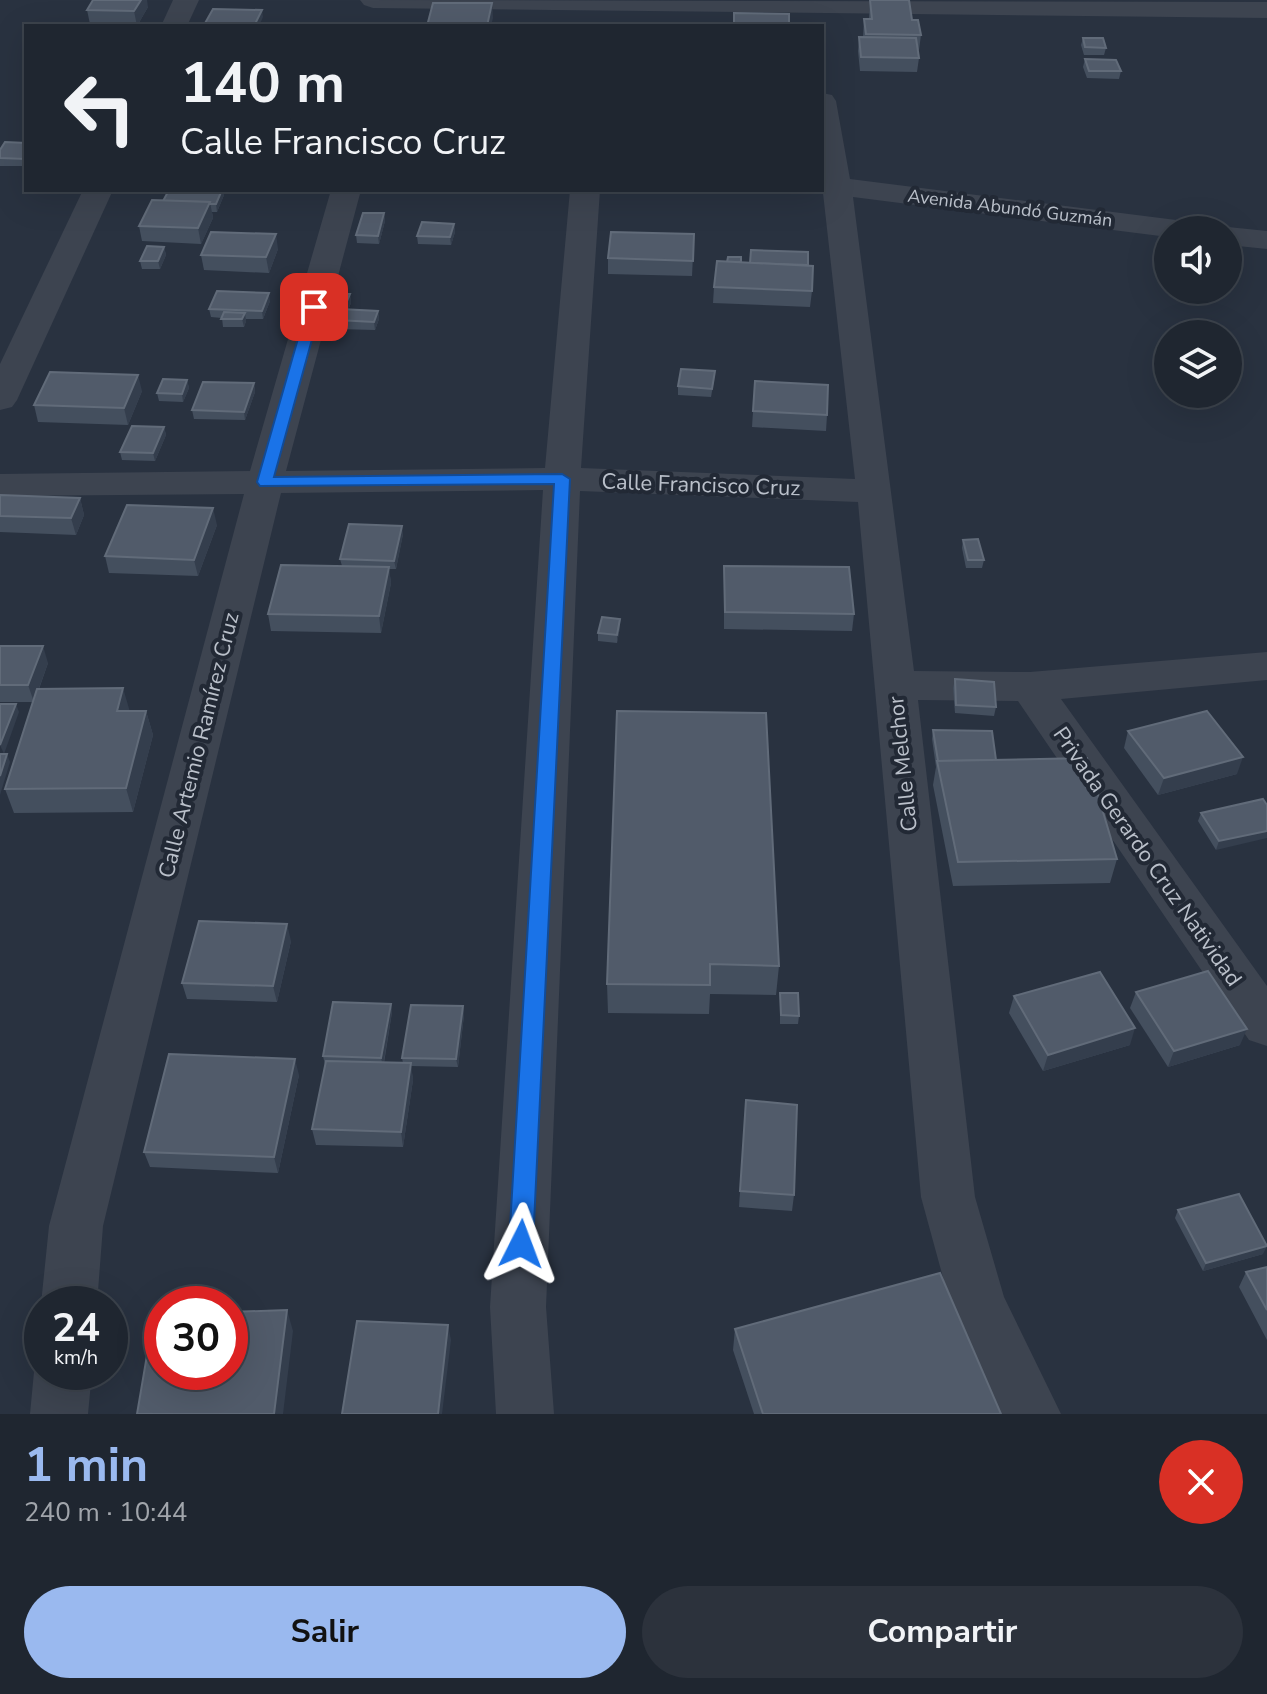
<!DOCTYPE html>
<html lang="es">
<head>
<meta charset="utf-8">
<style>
	body { margin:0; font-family:"Nunito Sans",sans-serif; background:#2c323c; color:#f1f3f6; height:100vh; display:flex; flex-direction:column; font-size:30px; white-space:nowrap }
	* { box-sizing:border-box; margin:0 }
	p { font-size:26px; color:#a1a5ab }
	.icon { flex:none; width:44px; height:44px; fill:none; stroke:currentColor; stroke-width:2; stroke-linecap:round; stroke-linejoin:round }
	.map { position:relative; height:1414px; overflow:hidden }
	.panel { display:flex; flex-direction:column; background:#1f2630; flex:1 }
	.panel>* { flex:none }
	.banner { position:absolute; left:24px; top:24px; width:800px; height:168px; border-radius:0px; box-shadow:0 8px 32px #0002,0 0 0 2px #3c434c; background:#1f2630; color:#f1f3f6; overflow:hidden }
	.fabs { position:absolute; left:1154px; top:216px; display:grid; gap:16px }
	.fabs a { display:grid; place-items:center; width:88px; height:88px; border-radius:50%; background:#1f2630; box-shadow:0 8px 32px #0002,0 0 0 2px #3c434c; font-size:40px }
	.speed { position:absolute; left:24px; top:1286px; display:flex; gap:16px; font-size:40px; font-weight:700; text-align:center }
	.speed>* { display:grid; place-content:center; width:104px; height:104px; border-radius:50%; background:#1f2630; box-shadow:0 8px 32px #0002,0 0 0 2px #3c434c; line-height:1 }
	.speed small { font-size:20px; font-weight:400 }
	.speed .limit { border:12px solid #d22; background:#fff; color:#111 }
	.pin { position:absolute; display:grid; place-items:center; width:68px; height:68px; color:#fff; margin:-34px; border-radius:16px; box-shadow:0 4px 12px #0006 }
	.me { position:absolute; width:88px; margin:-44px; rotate:3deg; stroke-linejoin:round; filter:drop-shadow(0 0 6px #0008) }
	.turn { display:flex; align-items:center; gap:28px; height:168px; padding:0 24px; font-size:36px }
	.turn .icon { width:104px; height:104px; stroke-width:2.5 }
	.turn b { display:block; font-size:56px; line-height:68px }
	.round { display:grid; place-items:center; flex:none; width:84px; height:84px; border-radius:42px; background:#2c323c }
	.summary { display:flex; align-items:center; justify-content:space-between; height:136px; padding:0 24px }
	h1 { font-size:48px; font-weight:700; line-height:60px; color:#9ab9ef }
	.primary-button { display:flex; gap:16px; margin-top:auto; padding:16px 24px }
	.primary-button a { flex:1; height:92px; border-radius:48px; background:#9ab9ef; color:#111; font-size:32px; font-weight:700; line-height:92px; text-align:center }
	.primary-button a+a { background:#2c323c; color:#f1f3f6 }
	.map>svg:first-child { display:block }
</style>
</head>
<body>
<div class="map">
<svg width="1267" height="1414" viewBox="0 0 1267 1414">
	<rect width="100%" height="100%" fill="#293240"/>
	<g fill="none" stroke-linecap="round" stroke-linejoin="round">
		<g fill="#3d4450" fill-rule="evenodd">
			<polygon points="173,0 199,0 187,26 161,26"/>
			<polygon points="360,0 1267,2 1267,18 373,8 364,5"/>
			<polygon points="822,93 832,95 836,101 850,179 1184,221 1195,224 1199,230 1168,230 1168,237 853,197 914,671 1030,672 1267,652 1267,680 1061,699 1267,986 1267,1046 1249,1040 1018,701 918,700 975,1197 1004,1297 1061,1414 1001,1414 950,1303 921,1197 858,502 580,491 546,1307 554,1414 496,1414 490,1307 543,490 281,493 103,1226 97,1304 42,1304 42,1307 41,1304 49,1226 244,494 0,496 0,474 250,471 331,190 361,190 286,471 545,468 570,190 600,190 581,468 855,479 822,184"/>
			<polygon points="83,190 113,190 17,400 12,407 0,410 0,364"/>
			<polygon points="1228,227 1267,231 1267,249 1228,245 1228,230 1217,230"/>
			<polygon points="42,1353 42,1372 92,1372 88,1414 30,1414 34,1372"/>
		</g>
	</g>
	<g fill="#444f5e">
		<polygon points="870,0 912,20 921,35 919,50 918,50 919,58 917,72 860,71 858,51 859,37 863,37 864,19 869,19"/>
		<polygon points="148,7 137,26 90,24 87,10"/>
		<polygon points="1083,38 1106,48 1104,55 1084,55 1081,45"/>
		<polygon points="1085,59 1121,71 1119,79 1087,78 1083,67"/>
		<polygon points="26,143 26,166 0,166 0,158"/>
		<polygon points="169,190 224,190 224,195 217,212 212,212 213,218 201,244 142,241 139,226 163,201"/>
		<polygon points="384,213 385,221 379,244 357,243 356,235"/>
		<polygon points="454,224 455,232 451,245 418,244 417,236"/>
		<polygon points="694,234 692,276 608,274 608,258"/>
		<polygon points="164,247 166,255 160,269 142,269 140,261"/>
		<polygon points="278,249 269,273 204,270 201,255"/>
		<polygon points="741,262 808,265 812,291 810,307 713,303 714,287"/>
		<polygon points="350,294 351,303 348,310 378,311 379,319 375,330 338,329 337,320 339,314 338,314 336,305"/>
		<polygon points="270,301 263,319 246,319 246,321 244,327 223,327 222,318 211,317 209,309"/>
		<polygon points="187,380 189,388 183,402 159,401 157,393"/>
		<polygon points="714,380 711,397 678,395 678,386"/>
		<polygon points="755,381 827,415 826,431 752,427"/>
		<polygon points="254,383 255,392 245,420 194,419 192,410"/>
		<polygon points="142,391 128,425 38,422 34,405"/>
		<polygon points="164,427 166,435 155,461 122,460 120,452"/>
		<polygon points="0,495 80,498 84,515 76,535 0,532"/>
		<polygon points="217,525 198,576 109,573 105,556"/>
		<polygon points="403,534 396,569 389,569 391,583 381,633 271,631 268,614 342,566 340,559"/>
		<polygon points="963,540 984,560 982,568 966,568 962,548"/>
		<polygon points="724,566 854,614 852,631 724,629"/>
		<polygon points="620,627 617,643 598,641 598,633"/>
		<polygon points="0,646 48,663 39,689 130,711 146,711 153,735 133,812 14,813 5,789 33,702 0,702"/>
		<polygon points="955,679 996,707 994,716 955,713 953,688"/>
		<polygon points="617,711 779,966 776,995 710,994 709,1014 608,1013 607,984"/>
		<polygon points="933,730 996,760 1117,859 1110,883 953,886 933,785 936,767 932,739"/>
		<polygon points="1128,731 1237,774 1158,795 1124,748"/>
		<polygon points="1263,799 1216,850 1198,821 1201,813"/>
		<polygon points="291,941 277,1002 187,999 182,983"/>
		<polygon points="1136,992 1240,1045 1168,1067 1130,1008"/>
		<polygon points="780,993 799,1016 798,1024 780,1024"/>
		<polygon points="1014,996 1130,1045 1043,1071 1009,1013"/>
		<polygon points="391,1004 392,1012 384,1063 403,1063 402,1058 463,1006 464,1015 458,1067 411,1066 413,1080 403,1147 316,1145 312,1129 325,1065 323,1056"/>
		<polygon points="299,1075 278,1173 150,1167 144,1152"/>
		<polygon points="746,1100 794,1195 792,1211 739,1207"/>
		<polygon points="1178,1210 1263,1254 1203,1271 1175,1218"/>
		<polygon points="1267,1267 1267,1340 1239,1287 1246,1272"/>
		<polygon points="735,1329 1001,1414 754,1414 733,1350"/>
	</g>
	<g fill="#343e4d">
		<polygon points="141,0 147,0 148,7 137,26 134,11"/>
		<polygon points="492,3 493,18 491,26 487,26"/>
		<polygon points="262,10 263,17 259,26 254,26"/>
		<polygon points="222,190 224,190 224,195 217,212 216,204"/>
		<polygon points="210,202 213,218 201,244 198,228"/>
		<polygon points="384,213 385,221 379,244 378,236"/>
		<polygon points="454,224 455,232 451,245 450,237"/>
		<polygon points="276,234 278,249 269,273 266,257"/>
		<polygon points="164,247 166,255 160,269 158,261"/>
		<polygon points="269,293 270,301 263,319 262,311"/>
		<polygon points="350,294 351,303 346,314 345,306"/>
		<polygon points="378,311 379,319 375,330 374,322"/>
		<polygon points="245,313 246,321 244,327 242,319"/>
		<polygon points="138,375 142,391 128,425 124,408"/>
		<polygon points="187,380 189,388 183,402 182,394"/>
		<polygon points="254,383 255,392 245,420 244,412"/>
		<polygon points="164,427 166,435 155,461 153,453"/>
		<polygon points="80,498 84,515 76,535 71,518"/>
		<polygon points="213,508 217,525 198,576 194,560"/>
		<polygon points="402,526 403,534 396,569 394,561"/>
		<polygon points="389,567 391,583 381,633 379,616"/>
		<polygon points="620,619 620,627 617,643 617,635"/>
		<polygon points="43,646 48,663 34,702 28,685"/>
		<polygon points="123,688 130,712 117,711"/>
		<polygon points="16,704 19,712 4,754 0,745"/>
		<polygon points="146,711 153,735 133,812 126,788"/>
		<polygon points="7,754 10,762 0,795 0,776"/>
		<polygon points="1243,757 1237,774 1158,795 1164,778"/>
		<polygon points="1267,831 1267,838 1216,850 1219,841"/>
		<polygon points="287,924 291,941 277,1002 273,986"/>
		<polygon points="391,1004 392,1012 383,1066 381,1058"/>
		<polygon points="463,1006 464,1015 458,1067 456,1059"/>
		<polygon points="1135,1028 1130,1045 1043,1071 1048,1055"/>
		<polygon points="1247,1029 1240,1045 1168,1067 1174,1051"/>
		<polygon points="295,1059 299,1075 278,1173 274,1157"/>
		<polygon points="411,1063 413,1080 403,1147 401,1132"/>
		<polygon points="1267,1246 1263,1254 1203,1271 1206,1263"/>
		<polygon points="287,1310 293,1331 283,1414 274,1414"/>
		<polygon points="448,1325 451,1340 442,1414 438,1414"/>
	</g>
	<g fill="#515b6a" stroke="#616b79" stroke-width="2">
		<polygon points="93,0 141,0 134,11 87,10"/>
		<polygon points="870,0 909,0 912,20 918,20 921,35 866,34 864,19 872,19"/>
		<polygon points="433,3 492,3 487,26 427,26"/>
		<polygon points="213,9 262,10 254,26 204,25"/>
		<polygon points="734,13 789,14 789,26 734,26"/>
		<polygon points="859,37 916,38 919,58 861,57"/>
		<polygon points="1083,38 1103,38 1106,48 1085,47"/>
		<polygon points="1085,59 1116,60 1121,71 1089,71"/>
		<polygon points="5,142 26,143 26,159 0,158 0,150"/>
		<polygon points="169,190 222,190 216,204 210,204 210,202 163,201"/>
		<polygon points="152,200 210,202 198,228 139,226"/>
		<polygon points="363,213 384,213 378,236 356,235"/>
		<polygon points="422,222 454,224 450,237 417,236"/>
		<polygon points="211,232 276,234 266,257 201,255"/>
		<polygon points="611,232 694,234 693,261 608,258"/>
		<polygon points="147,246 164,247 158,261 140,261"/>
		<polygon points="751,250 808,252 808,265 750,263"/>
		<polygon points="728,257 741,257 741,262 727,262"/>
		<polygon points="717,261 813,266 812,291 714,287"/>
		<polygon points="217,291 269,293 262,311 209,309"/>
		<polygon points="341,294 350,294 345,306 336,305"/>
		<polygon points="340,309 378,311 374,322 337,320"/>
		<polygon points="224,312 245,313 242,319 221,319"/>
		<polygon points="681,369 715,371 712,389 678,386"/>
		<polygon points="50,372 138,375 124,408 34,405"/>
		<polygon points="163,379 187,380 182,394 157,393"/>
		<polygon points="755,381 828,385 827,415 753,411"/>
		<polygon points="203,382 254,383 244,412 192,410"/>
		<polygon points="132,426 164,427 153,453 120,452"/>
		<polygon points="0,495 80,498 71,518 0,516"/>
		<polygon points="127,505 213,508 194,560 105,556"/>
		<polygon points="349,524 402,526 394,561 340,559"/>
		<polygon points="978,539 984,560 968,560 963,540"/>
		<polygon points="281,565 389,567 379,616 268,614"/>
		<polygon points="724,566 849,567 854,614 725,612"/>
		<polygon points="602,617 620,619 617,635 598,633"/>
		<polygon points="0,646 43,646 28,685 0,685"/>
		<polygon points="955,679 994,682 996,707 956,705"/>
		<polygon points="123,688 117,711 146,711 126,788 5,789 37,689"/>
		<polygon points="0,704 16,704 0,745"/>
		<polygon points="617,711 766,713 779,966 710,964 710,985 607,984"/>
		<polygon points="1207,711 1243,757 1164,778 1128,731"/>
		<polygon points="933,730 992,731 996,760 938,761"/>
		<polygon points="0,754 7,754 0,776"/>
		<polygon points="1087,758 1117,859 958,862 937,761"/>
		<polygon points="1263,799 1267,805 1267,831 1219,841 1201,813"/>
		<polygon points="199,921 287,924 273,986 182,983"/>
		<polygon points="1208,971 1247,1029 1174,1051 1136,992"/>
		<polygon points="1100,972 1135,1028 1048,1055 1014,996"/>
		<polygon points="780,993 798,993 799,1016 781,1015"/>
		<polygon points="333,1002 391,1004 381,1058 323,1056"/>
		<polygon points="411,1005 463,1006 456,1059 402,1058"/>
		<polygon points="169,1054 295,1059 274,1157 144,1152"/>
		<polygon points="326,1061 411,1063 401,1132 312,1129"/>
		<polygon points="746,1100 797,1105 794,1195 740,1191"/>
		<polygon points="1239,1194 1267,1246 1206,1263 1178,1210"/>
		<polygon points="1267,1267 1267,1310 1246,1272"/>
		<polygon points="940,1273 1001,1414 763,1414 735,1329"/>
		<polygon points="287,1310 274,1414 137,1414 154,1314 162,1314 162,1372 230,1372 230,1312"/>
		<polygon points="357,1321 448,1325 438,1414 342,1414"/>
	</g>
	<polygon fill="#1a73e8" stroke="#114b97" stroke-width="2" points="314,303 321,307 274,477 562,474 570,479 533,1244 530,1251 521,1255 513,1251 509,1244 554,484 260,486 257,482 307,307"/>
	<g text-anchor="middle" stroke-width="8" stroke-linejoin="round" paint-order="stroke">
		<g font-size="18" fill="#bac0ca" stroke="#222935">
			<text transform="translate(1010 208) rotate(7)" y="6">Avenida Abundó Guzmán</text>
		</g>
		<g font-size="22" fill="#bac0ca" stroke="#222935">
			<text transform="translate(701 484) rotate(2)" y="8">Calle Francisco Cruz</text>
			<text transform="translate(198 745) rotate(-76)" y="8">Calle Artemio Ramírez Cruz</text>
			<text transform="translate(902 764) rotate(-96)" y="8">Calle Melchor</text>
			<text transform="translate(1148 856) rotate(55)" y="8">Privada Gerardo Cruz Natividad</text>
		</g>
	</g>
</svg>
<div class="fabs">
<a><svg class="icon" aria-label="sound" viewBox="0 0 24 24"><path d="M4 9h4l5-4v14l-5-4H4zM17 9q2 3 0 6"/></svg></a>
<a><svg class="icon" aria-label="layers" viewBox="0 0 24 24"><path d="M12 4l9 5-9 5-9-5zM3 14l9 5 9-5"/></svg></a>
</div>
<div class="speed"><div>24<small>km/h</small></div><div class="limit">30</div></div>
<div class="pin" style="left:314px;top:307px;background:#d93025"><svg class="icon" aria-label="arrive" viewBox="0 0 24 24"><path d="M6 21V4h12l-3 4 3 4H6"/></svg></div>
<svg class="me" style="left:521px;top:1244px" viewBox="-20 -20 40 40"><path d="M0-17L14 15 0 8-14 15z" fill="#1a73e8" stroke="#fff" stroke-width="4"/></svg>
<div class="banner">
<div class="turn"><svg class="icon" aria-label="left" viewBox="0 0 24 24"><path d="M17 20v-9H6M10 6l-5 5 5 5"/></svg><div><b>140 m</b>Calle Francisco Cruz</div></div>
</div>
</div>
<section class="panel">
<div class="summary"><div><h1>1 min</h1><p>240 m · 10:44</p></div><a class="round" style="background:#d93025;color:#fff"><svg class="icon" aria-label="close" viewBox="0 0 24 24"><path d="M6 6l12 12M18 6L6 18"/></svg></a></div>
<div class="primary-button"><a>Salir</a><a>Compartir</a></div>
</section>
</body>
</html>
